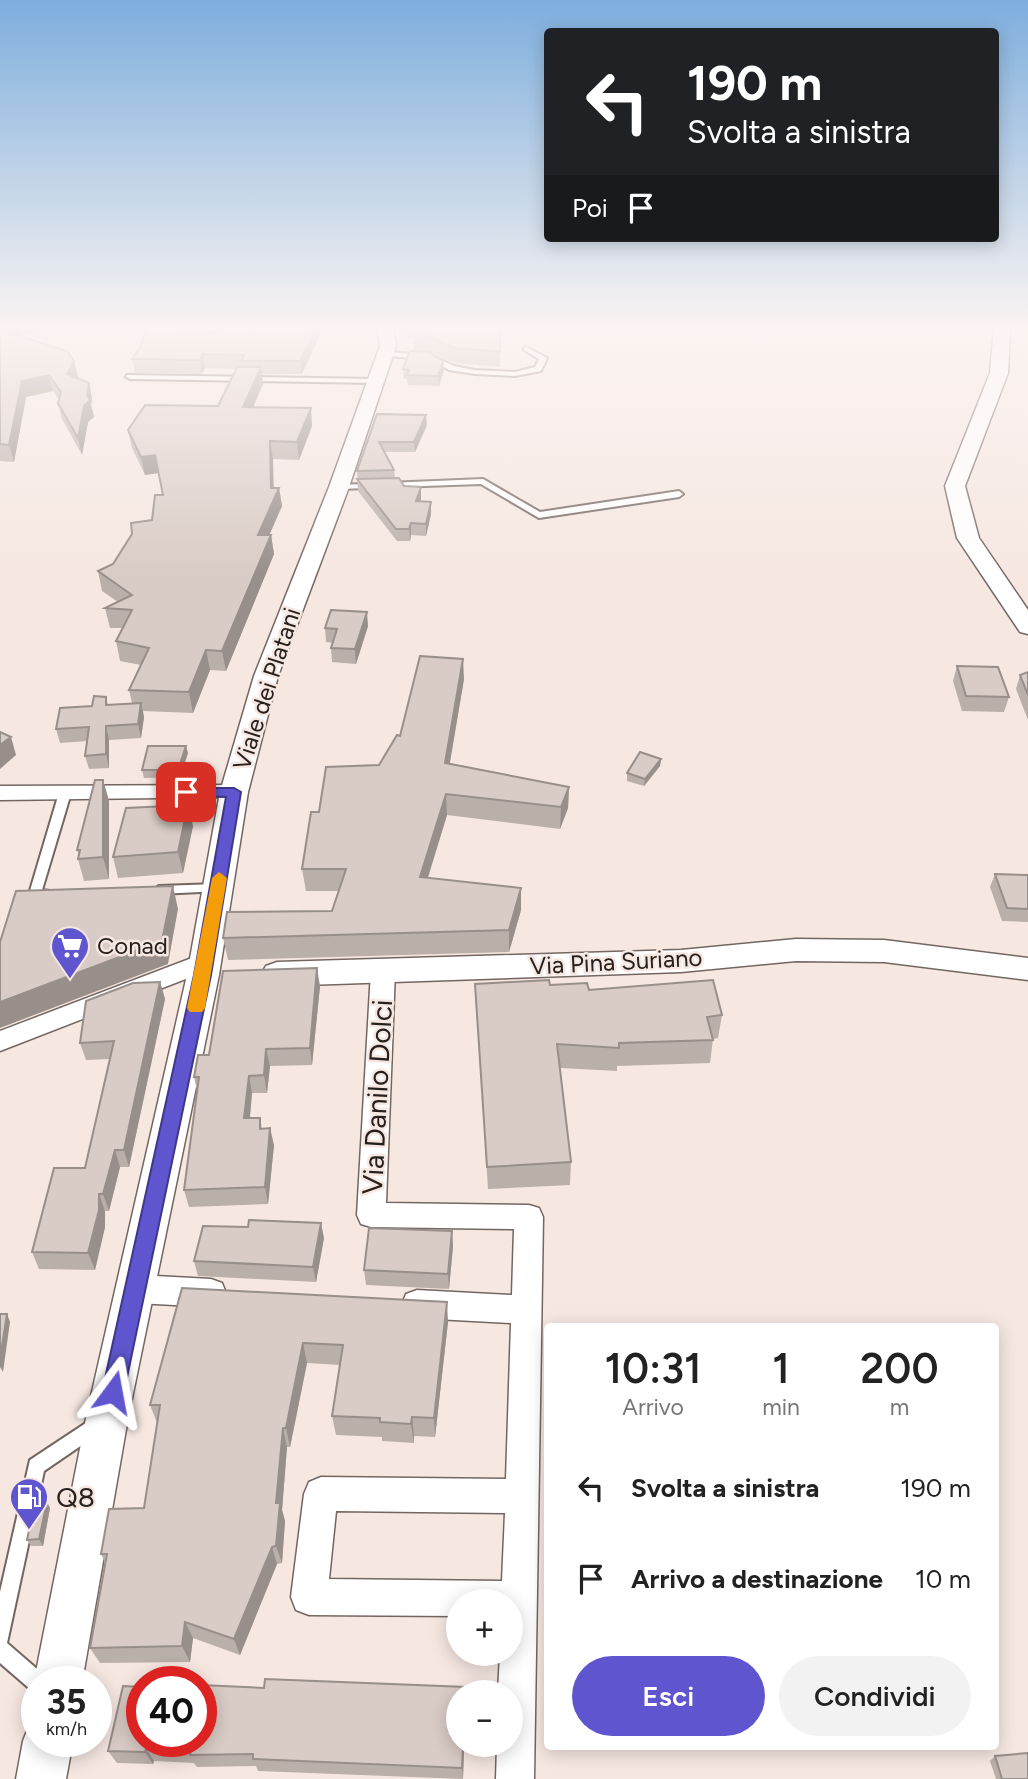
<!DOCTYPE html>
<html lang="it">
<head>
<meta charset="utf-8">
<style>
	body { margin:0; font-family:Figtree,sans-serif; background:#f2f2f2; color:#222; height:100vh; display:flex; flex-direction:column; font-size:26px; white-space:nowrap }
	* { box-sizing:border-box; margin:0 }
	p { font-size:23px; color:#767676 }
	.icon { flex:none; width:38px; height:38px; fill:none; stroke:currentColor; stroke-width:2; stroke-linecap:round; stroke-linejoin:round }
	.map { position:relative; flex:1; overflow:hidden }
	.drawer { position:absolute; left:544px; top:1323px; width:455px; height:427px; display:flex; flex-direction:column; background:#fff; border-radius:7px; box-shadow:0 4px 18px #0003 }
	.drawer>* { flex:none }
	.guide { position:absolute; left:544px; top:28px; width:455px; height:214px; border-radius:7px; box-shadow:0 4px 18px #0003; background:#202124; color:#fff; overflow:hidden }
	.tools { position:absolute; left:446px; top:1589px; display:grid; gap:14px }
	.tools a { display:grid; place-items:center; width:77px; height:77px; border-radius:50%; background:#fff; box-shadow:0 4px 18px #0003; font-size:35px }
	.speed { position:absolute; left:21px; top:1666px; display:flex; gap:14px; font-size:35px; font-weight:700; text-align:center }
	.speed>* { display:grid; place-content:center; width:91px; height:91px; border-radius:50%; background:#fff; box-shadow:0 4px 18px #0003; line-height:1 }
	.speed small { font-size:18px; font-weight:400 }
	.speed .limit { border:10px solid #d22; background:#fff; color:#111 }
	.pin { position:absolute; display:grid; place-items:center; width:60px; height:60px; color:#fff; margin:-30px; border-radius:14px; box-shadow:0 4px 10px #0006 }
	.me { position:absolute; width:77px; margin:-38px; rotate:13deg; stroke-linejoin:round; filter:drop-shadow(0 0 5px #0008) }
	.turn { display:flex; align-items:center; gap:24px; height:147px; padding:0 28px; font-size:32px }
	.turn .icon { width:91px; height:91px; stroke-width:2.5 }
	.turn b { display:block; font-size:49px; line-height:60px }
	.then { display:flex; align-items:center; height:66px; padding:0 28px; background:#0003; gap:14px; font-size:26px }
	.eta { display:flex; justify-content:space-evenly; align-items:center; height:119px; text-align:center }
	.eta b { font-size:42px; font-weight:600; line-height:49px }
	.cta { display:flex; gap:14px; margin-top:auto; padding:14px 28px }
	.cta a { flex:1; height:80px; border-radius:42px; background:#5f56cf; color:#fff; font-size:28px; font-weight:600; line-height:80px; text-align:center }
	.cta a+a { background:#f2f2f2; color:#222 }
	ul { padding:0; list-style:none }
	li { display:flex; align-items:center; gap:21px; height:91px; padding:0 28px }
	li div { flex:1 }
	li b { display:block; font-size:26px }
	li em { font-style:normal }
	.map>svg:first-child { display:block }
</style>
</head>
<body>
<div class="map">
<svg width="1028" height="1779" viewBox="0 0 1028 1779">
	<rect width="100%" height="100%" fill="#f6e7e1"/>
	<g fill="none" stroke-linecap="round" stroke-linejoin="round">
		<defs>
			<g id="service">
				<polygon points="526,347 547,358 541,371 515,376 475,374 449,370 430,359 385,356 381,354 385,352 431,355 454,366 475,370 515,372 535,367 539,359 524,350 524,348"/>
				<polygon points="127,375 376,379 380,381 376,383 130,379 126,377"/>
				<polygon points="483,479 540,512 679,491 683,494 679,497 539,518 481,484 339,489 335,487 339,485"/>
				<polygon points="65,789 71,793 42,890 50,891 52,894 46,898 31,897 29,894 59,793"/>
				<polygon points="217,884 223,888 221,891 159,894 153,890 159,886"/>
				<polygon points="95,1417 101,1420 104,1426 101,1432 44,1471 7,1643 44,1675 47,1682 37,1682 37,1692 30,1689 0,1663 0,1592 30,1460"/>
			</g>
			<g id="minor">
				<polygon points="234,785 241,787 244,792 241,797 0,800 0,786"/>
				<polygon points="205,953 214,956 217,962 214,968 0,1051 0,1031"/>
				<path d="M383,962l9,3 3,6 -9,232 143,2 10,3 4,9 -9,562h-38l1,-34h14v-53h-13l2,-38h11v-53h-53v15l-149,-1 -13,-5 -5,-13 13,-103 5,-12 12,-5 185,2 5,-156 -94,-5 -11,-4 -4,-10 4,-10 11,-4 95,5 2,-66 -143,-2 -10,-3 -4,-9 14,-244 3,-6zM336,1511l169,2 -3,68 -173,-2z"/>
				<polygon points="137,1275 211,1279 222,1283 226,1293 222,1303 211,1307 137,1303 126,1299 122,1289 126,1279"/>
			</g>
			<g id="tertiary">
				<polygon points="377,326 393,326 396,346 349,487 278,676 248,792 219,975 128,1418 82,1682 37,1682 37,1689 34,1682 86,1418 187,975 220,792 254,676 329,487 380,346"/>
				<polygon points="994,326 1010,326 1008,373 965,486 979,538 1028,610 1028,634 1020,632 957,538 945,486 990,373"/>
				<polygon points="796,939 884,940 1028,958 1028,980 884,962 796,961 681,972 277,986 266,982 261,974 266,966 277,962 681,950"/>
				<polygon points="37,1721 37,1741 73,1741 66,1779 16,1779 23,1741 30,1723"/>
			</g>
		</defs>
		<use href="#service" stroke="#736661" stroke-width="4"/>
		<use href="#minor" stroke="#736661" stroke-width="3"/>
		<use href="#tertiary" stroke="#736661" stroke-width="3"/>
		<use href="#service" fill="#fff" fill-rule="evenodd"/>
		<use href="#minor" fill="#fff" fill-rule="evenodd"/>
		<use href="#tertiary" fill="#fff" fill-rule="evenodd"/>
	</g>
	<g fill="#bbafa9">
		<polygon points="0,326 34,333 16,335 74,361 77,378 89,383 92,399 91,405 94,417 88,422 82,455 62,419 58,403 59,400 53,391 26,397 14,462 0,461"/>
		<polygon points="146,326 183,326 183,331 219,332 324,326 302,374 262,374 263,384 253,407 312,426 299,460 273,459 273,488 279,488 282,506 269,535 271,535 274,554 226,671 210,670 193,713 143,711 144,717 141,738 109,740 109,768 89,769 85,756 87,741 60,743 56,729 106,697 108,705 132,703 129,690 141,665 120,661 116,641 122,628 110,628 105,608 118,602 102,591 98,571 113,564 152,520 163,495 158,473 145,475 132,448 128,430 218,406 236,369 205,368 202,374 135,373 132,359 141,346"/>
		<polygon points="404,326 500,326 500,367 455,363 431,352 414,351 413,338 405,338"/>
		<polygon points="443,361 444,370 439,386 408,385 407,379 404,379 403,369"/>
		<polygon points="377,414 427,425 415,452 384,452 394,470 395,478 404,486 421,487 420,502 431,514 426,536 411,535 410,541 397,541 358,491 357,471"/>
		<polygon points="368,626 356,664 332,662 331,648 333,643 326,642 325,628"/>
		<polygon points="957,666 1009,697 1004,712 962,711 953,681"/>
		<polygon points="1028,672 1028,720 1016,689 1020,675"/>
		<polygon points="464,679 450,763 569,787 568,808 560,829 447,815 428,878 521,888 521,910 509,952 228,960 223,938 332,911 339,891 306,891 302,869 319,812 379,765 400,736"/>
		<polygon points="188,753 180,777 144,778 142,770"/>
		<polygon points="661,759 660,766 644,786 627,781 627,773"/>
		<polygon points="103,780 109,801 109,879 84,881 78,859 79,855 77,850"/>
		<polygon points="193,826 183,873 118,878 113,857"/>
		<polygon points="995,874 1028,875 1028,922 1002,921 990,887"/>
		<polygon points="160,982 165,999 129,1167 120,1167 109,1211 105,1211 105,1227 95,1270 39,1269 32,1252 85,1168 110,1059 86,1060 80,1043"/>
		<polygon points="475,984 589,990 722,1015 718,1038 713,1039 710,1063 617,1066 617,1071 560,1068 571,1162 570,1185 488,1189"/>
		<polygon points="320,986 312,1065 270,1066 267,1093 252,1093 250,1118 260,1118 262,1129 274,1145 268,1204 189,1207 184,1190 197,1091 194,1077 209,1055"/>
		<polygon points="248,1227 324,1238 316,1282 198,1276 194,1261"/>
		<polygon points="453,1246 449,1289 366,1285 364,1270"/>
		<polygon points="182,1288 448,1322 435,1437 414,1436 414,1443 382,1441 382,1437 336,1435 332,1416 340,1365 307,1363 290,1447 287,1447 282,1510 285,1521 282,1563 277,1564 240,1655 193,1638 190,1662 100,1663 90,1648 105,1562 101,1554 144,1508 157,1423 150,1405"/>
		<polygon points="50,1508 43,1546 31,1546 27,1540"/>
		<polygon points="123,1686 464,1745 463,1779 258,1771 256,1766 197,1767 194,1763 154,1761 153,1764 117,1763 108,1751"/>
		<polygon points="995,1756 1028,1779 996,1779 990,1761"/>
	</g>
	<g fill="#988e8a">
		<polygon points="0,326 36,326 34,333 0,336"/>
		<polygon points="85,326 130,326 85,329"/>
		<polygon points="317,326 324,326 302,374 300,361"/>
		<polygon points="203,354 205,368 202,374 200,360"/>
		<polygon points="74,361 78,377 71,390 67,374"/>
		<polygon points="443,361 444,370 439,386 438,376"/>
		<polygon points="261,367 263,384 246,424 243,407"/>
		<polygon points="49,375 53,391 26,397 14,462 9,445 22,381"/>
		<polygon points="89,383 92,399 91,405 94,417 88,422 82,455 78,438"/>
		<polygon points="311,408 312,426 299,460 297,442"/>
		<polygon points="426,415 427,425 415,452 414,442"/>
		<polygon points="270,441 273,459 274,501 279,488 282,506 261,554 258,535 271,488"/>
		<polygon points="155,455 158,473 145,475 141,457"/>
		<polygon points="421,487 421,499 417,513 416,501"/>
		<polygon points="431,502 431,514 426,536 426,524"/>
		<polygon points="411,523 411,535 410,541 409,529"/>
		<polygon points="271,535 274,554 226,671 222,651"/>
		<polygon points="367,612 368,626 356,664 355,649"/>
		<polygon points="206,650 210,670 193,713 189,692"/>
		<polygon points="463,659 464,679 446,784 445,763"/>
		<polygon points="141,703 144,717 141,738 138,724"/>
		<polygon points="106,726 109,740 109,768 106,754"/>
		<polygon points="11,737 16,755 0,769 0,745"/>
		<polygon points="186,746 188,753 180,777 178,770"/>
		<polygon points="661,759 660,766 644,786 645,779"/>
		<polygon points="103,780 109,801 109,879 103,857"/>
		<polygon points="569,787 568,808 560,829 561,807"/>
		<polygon points="446,794 447,815 421,899 420,877"/>
		<polygon points="188,805 193,826 183,873 178,852"/>
		<polygon points="173,886 178,909 168,964 0,1028 0,1002"/>
		<polygon points="521,888 521,910 509,952 509,930"/>
		<polygon points="317,968 320,986 312,1065 310,1048"/>
		<polygon points="160,982 165,999 129,1167 124,1150"/>
		<polygon points="266,1049 270,1066 267,1093 264,1075"/>
		<polygon points="249,1076 252,1093 248,1135 244,1118"/>
		<polygon points="270,1128 274,1145 268,1204 265,1187"/>
		<polygon points="115,1150 120,1167 109,1211 103,1194"/>
		<polygon points="99,1194 105,1211 105,1227 95,1270 88,1253"/>
		<polygon points="321,1223 324,1238 316,1282 313,1267"/>
		<polygon points="452,1231 453,1246 449,1289 448,1274"/>
		<polygon points="447,1302 448,1322 435,1437 434,1418"/>
		<polygon points="7,1314 10,1322 3,1372 0,1367 0,1359"/>
		<polygon points="303,1343 307,1363 290,1447 286,1428"/>
		<polygon points="412,1417 414,1436 414,1443 411,1424"/>
		<polygon points="283,1428 287,1447 282,1510 285,1521 282,1563 276,1546 276,1503"/>
		<polygon points="47,1502 50,1508 43,1546 39,1539"/>
		<polygon points="272,1547 277,1564 240,1655 234,1639"/>
		<polygon points="185,1622 193,1638 190,1662 182,1646"/>
		<polygon points="463,1745 464,1745 463,1779 462,1768"/>
		<polygon points="146,1749 154,1761 153,1764 145,1752"/>
	</g>
	<g fill="#d9cbc5" stroke="#988e8a" stroke-width="2">
		<polygon points="146,326 182,326 182,331 219,332 223,326 317,326 300,361 242,361 244,355 203,354 200,360 132,359 141,346"/>
		<polygon points="417,326 500,326 500,352 454,348 431,337 413,336"/>
		<polygon points="0,330 67,351 74,361 67,374 89,383 87,395 90,400 84,406 78,438 58,403 61,392 49,375 22,381 9,445 0,444"/>
		<polygon points="410,351 429,352 443,361 438,376 407,375 409,370 403,369"/>
		<polygon points="237,367 261,367 243,407 311,408 297,442 270,441 271,488 279,488 258,535 271,535 222,651 206,650 189,692 129,690 149,648 116,641 132,610 105,608 132,595 98,571 113,564 132,534 131,523 152,520 155,495 163,495 155,455 141,457 128,430 145,405 218,406"/>
		<polygon points="377,414 426,415 414,442 379,442 394,470 357,471"/>
		<polygon points="399,478 404,486 421,487 416,501 431,502 426,524 411,523 409,529 396,529 357,479"/>
		<polygon points="331,610 367,612 355,649 331,648 337,629 325,628"/>
		<polygon points="420,656 463,659 445,763 569,787 561,807 446,794 420,877 521,888 509,930 223,938 227,912 332,911 346,869 302,869 311,812 319,812 326,767 379,765 397,735 400,736"/>
		<polygon points="957,666 998,667 1009,697 966,696"/>
		<polygon points="1028,672 1028,695 1020,675"/>
		<polygon points="94,696 106,697 106,705 141,703 138,724 106,726 106,754 85,756 89,727 56,729 60,708 92,706"/>
		<polygon points="0,732 11,737 0,745"/>
		<polygon points="148,746 186,746 178,770 142,770"/>
		<polygon points="640,752 661,759 645,779 627,773"/>
		<polygon points="95,780 103,780 103,857 78,859 80,850 77,850"/>
		<polygon points="188,805 178,852 113,857 126,808"/>
		<polygon points="995,874 1028,875 1028,909 1007,908"/>
		<polygon points="173,886 162,941 0,1002 0,942 16,891"/>
		<polygon points="317,968 310,1048 266,1049 264,1075 249,1076 244,1118 260,1118 260,1129 270,1128 265,1187 184,1190 199,1077 194,1077 198,1055 209,1055 223,971"/>
		<polygon points="549,980 550,985 587,983 589,990 713,980 722,1015 707,1017 713,1040 619,1043 619,1048 557,1044 571,1162 487,1167 475,984"/>
		<polygon points="160,982 124,1150 115,1150 103,1194 99,1194 99,1210 88,1253 32,1252 54,1168 85,1168 114,1041 80,1043 86,1001 133,983"/>
		<polygon points="249,1220 321,1223 313,1267 194,1261 203,1226 248,1227"/>
		<polygon points="369,1228 452,1231 448,1274 364,1270"/>
		<polygon points="182,1288 447,1302 434,1418 412,1417 411,1424 380,1422 380,1418 332,1416 343,1345 303,1343 286,1428 283,1428 276,1503 280,1503 276,1546 272,1547 234,1639 185,1622 182,1646 90,1648 107,1554 101,1554 109,1509 144,1508 160,1405 150,1405"/>
		<polygon points="0,1314 7,1314 0,1359"/>
		<polygon points="35,1501 47,1502 39,1539 27,1540"/>
		<polygon points="265,1679 466,1687 465,1692 458,1692 458,1745 463,1745 462,1768 253,1759 253,1754 190,1755 191,1751 146,1749 145,1752 108,1751 123,1686 142,1687 142,1741 201,1741 201,1685 264,1688"/>
		<polygon points="1028,1753 1028,1779 1002,1779 995,1756"/>
	</g>
	<linearGradient id="sky" x2="0" y2="1"><stop stop-color="#7daedd"/><stop offset="0.57" stop-color="#fbf4f2"/><stop offset="1" stop-color="#fbf4f2" stop-opacity="0"/></linearGradient>
	<rect width="1028" height="575" fill="url(#sky)"/>
	<polygon fill="#5f56cf" stroke="#3e3887" stroke-width="2" points="186,788 234,788 241,792 211,975 124,1392 121,1400 113,1403 105,1400 102,1392 194,975 226,797 180,796 178,792"/>
	<polygon fill="#f59e0b" points="219,872 227,878 205,1008 202,1012 190,1012 187,1008 212,878"/>
	<defs>
		<symbol id="supermarket-pin" viewBox="-11 -11 22 30"><path d="M0 17L-7.5 6A9.5 9.5 0 1 1 7.5 6Z" fill="#5f56cf" stroke="#f6e7e1"/><path d="M-6-5.5h2.5l.6 2H6L4.5 2H-2.5L-4.4-4H-6ZM-1.5 3.2a1.3 1.3 0 1 0 .1 0ZM3 3.2a1.3 1.3 0 1 0 .1 0Z" fill="#fff"/></symbol>
		<symbol id="fuel-pin" viewBox="-11 -11 22 30"><path d="M0 17L-7.5 6A9.5 9.5 0 1 1 7.5 6Z" fill="#5f56cf" stroke="#f6e7e1"/><path d="M-5.5-6h7V0h2V4h1.3V-2.5L3-4.5l.8-.8L6-3V5H2.5V1h-1V6h-7ZM-4.2-4.7v3.2H.2V-4.7Z" fill="#fff"/></symbol>
	</defs>
	<g fill-rule="evenodd">
		<use href="#supermarket-pin" x="48" y="924" width="44" height="60"/>
		<use href="#fuel-pin" x="7" y="1475" width="44" height="60"/>
	</g>
	<g text-anchor="middle" stroke-width="5" stroke-linejoin="round" paint-order="stroke">
		<g font-size="24" fill="#26211f" stroke="#f6e7e1">
			<text transform="translate(267 689) rotate(-72)" y="8">Viale dei Platani</text>
			<text transform="translate(616 962) rotate(-3)" y="8">Via Pina Suriano</text>
		</g>
		<g font-size="24" fill="#26211f" stroke="#f6e7e1" text-anchor="start">
			<text x="97" y="954">Conad</text>
		</g>
		<g font-size="28" fill="#26211f" stroke="#f6e7e1">
			<text transform="translate(377 1097) rotate(-87)" y="10">Via Danilo Dolci</text>
		</g>
		<g font-size="28" fill="#26211f" stroke="#f6e7e1" text-anchor="start">
			<text x="56" y="1507">Q8</text>
		</g>
	</g>
</svg>
<div class="tools">
<a>+</a>
<a>−</a>
</div>
<div class="speed"><div>35<small>km/h</small></div><div class="limit">40</div></div>
<div class="pin" style="left:186px;top:792px;background:#d93025"><svg class="icon" aria-label="arrive" viewBox="0 0 24 24"><path d="M6 21V4h12l-3 4 3 4H6"/></svg></div>
<svg class="me" style="left:113px;top:1392px" viewBox="-20 -20 40 40"><path d="M0-17L14 15 0 8-14 15z" fill="#5f56cf" stroke="#fff" stroke-width="4"/></svg>
<div class="guide">
<div class="turn"><svg class="icon" aria-label="left" viewBox="0 0 24 24"><path d="M17 20v-9H6M10 6l-5 5 5 5"/></svg><div><b>190 m</b>Svolta a sinistra</div></div>
<div class="then">Poi<svg class="icon" aria-label="arrive" viewBox="0 0 24 24"><path d="M6 21V4h12l-3 4 3 4H6"/></svg></div>
</div>
<section class="drawer">
<div class="eta">
<div><b>10:31</b><p>Arrivo</p></div>
<div><b>1</b><p>min</p></div>
<div><b>200</b><p>m</p></div>
</div>
<ul>
<li><svg class="icon" aria-label="left" viewBox="0 0 24 24"><path d="M17 20v-9H6M10 6l-5 5 5 5"/></svg><div><b>Svolta a sinistra</b></div><em>190 m</em></li>
<li><svg class="icon" aria-label="arrive" viewBox="0 0 24 24"><path d="M6 21V4h12l-3 4 3 4H6"/></svg><div><b>Arrivo a destinazione</b></div><em>10 m</em></li>
</ul>
<div class="cta"><a>Esci</a><a>Condividi</a></div>
</section>
</div>
</body>
</html>
